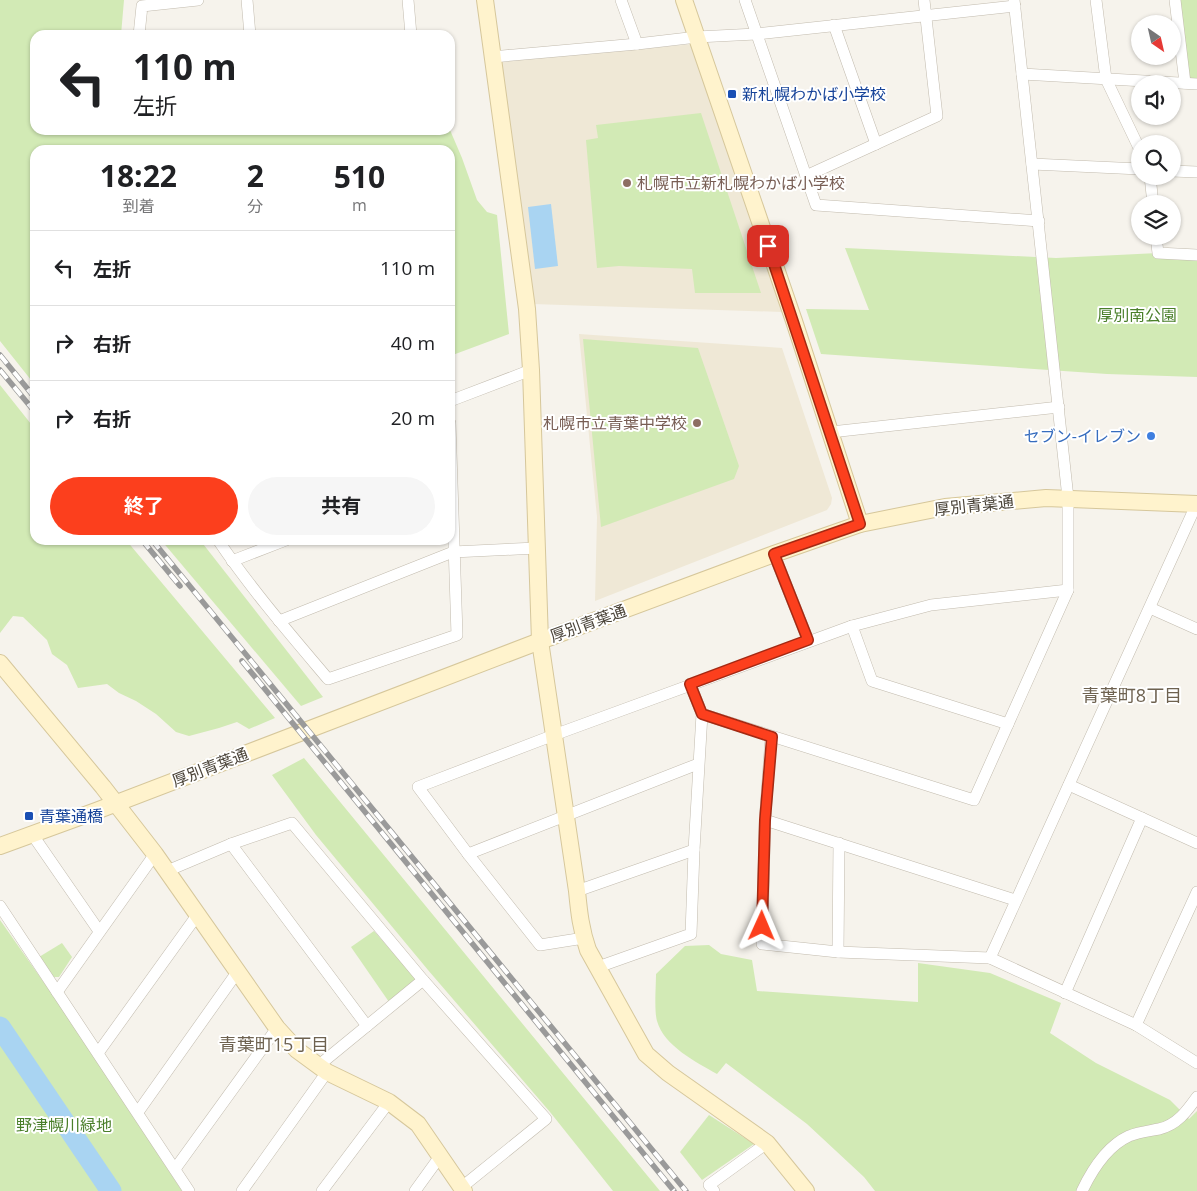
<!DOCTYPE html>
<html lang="ja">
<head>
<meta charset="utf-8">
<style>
	body { margin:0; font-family:"Open Sans","Noto Sans JP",sans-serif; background:#f6f6f6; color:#202124; height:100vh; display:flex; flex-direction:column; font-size:19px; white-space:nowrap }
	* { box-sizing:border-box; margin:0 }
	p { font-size:16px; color:#757577 }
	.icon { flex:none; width:28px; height:28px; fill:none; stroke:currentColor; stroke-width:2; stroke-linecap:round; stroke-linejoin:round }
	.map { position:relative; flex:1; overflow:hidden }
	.drawer { position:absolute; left:30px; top:145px; width:425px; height:400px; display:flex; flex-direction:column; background:#fff; border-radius:15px; box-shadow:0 1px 4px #0004 }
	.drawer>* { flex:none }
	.banner { position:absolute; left:30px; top:30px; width:425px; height:105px; border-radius:15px; box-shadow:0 1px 4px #0004; background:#fff; color:#202124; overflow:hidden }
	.needle { width:32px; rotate:146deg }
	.fabs { position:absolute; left:1131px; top:15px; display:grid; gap:10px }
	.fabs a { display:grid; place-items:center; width:50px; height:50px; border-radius:50%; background:#fff; box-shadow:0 1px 4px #0004; font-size:25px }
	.pin { position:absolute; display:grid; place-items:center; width:42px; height:42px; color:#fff; margin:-21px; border-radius:10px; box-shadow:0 2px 8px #0006 }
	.me { position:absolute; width:55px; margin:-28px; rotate:1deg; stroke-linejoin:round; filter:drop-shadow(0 0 4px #0008) }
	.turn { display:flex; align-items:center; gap:18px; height:105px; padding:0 20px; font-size:22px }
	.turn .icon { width:65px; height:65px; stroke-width:2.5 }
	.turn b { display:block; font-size:35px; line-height:42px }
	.eta { display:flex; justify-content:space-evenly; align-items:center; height:85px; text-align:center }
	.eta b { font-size:30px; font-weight:700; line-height:35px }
	.cta { display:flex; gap:10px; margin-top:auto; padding:10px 20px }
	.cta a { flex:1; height:58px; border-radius:30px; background:#fc3f1d; color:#fff; font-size:20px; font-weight:700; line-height:58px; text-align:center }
	.cta a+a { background:#f6f6f6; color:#202124 }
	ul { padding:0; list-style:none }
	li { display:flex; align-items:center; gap:15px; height:75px; padding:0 20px; border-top:1px solid #e0e0e0 }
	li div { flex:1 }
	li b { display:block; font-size:19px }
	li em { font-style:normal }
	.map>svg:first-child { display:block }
</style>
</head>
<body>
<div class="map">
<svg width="1197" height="1191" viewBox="0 0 1197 1191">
	<rect width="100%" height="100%" fill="#f6f3ec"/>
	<g fill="#efe8d6">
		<polygon points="694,44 782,312 532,304 497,62"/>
		<polygon points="579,334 782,348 832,498 831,504 827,510 595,601 597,517"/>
	</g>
	<g fill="#d2eab5">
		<polygon points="0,0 124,0 121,35 35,35 35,130 450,130 462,158 477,200 487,212 497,215 509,334 450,356 450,150 35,150 35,385 0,341"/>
		<polygon points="1175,0 1197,0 1197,84 1185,83"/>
		<polygon points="701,113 761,293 695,293 692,269 619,266 597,268 586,140 598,138 596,125"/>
		<polygon points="845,248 1056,258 1158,253 1197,255 1197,377 1107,374 821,354 806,309 869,310"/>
		<polygon points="583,339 698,348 739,466 734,479 601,527"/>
		<polygon points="0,385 35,429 35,540 126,540 275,718 249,729 237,722 219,728 189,736 176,732 156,714 136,701 119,693 107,684 78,688 67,665 52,654 47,640 23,617 13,616 0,633"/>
		<polygon points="161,540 200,540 323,697 301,706"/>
		<polygon points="304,758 660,1191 613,1191 550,1112 428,970 316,835 272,775"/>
		<polygon points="0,920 73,1024 182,1191 0,1191"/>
		<polygon points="374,931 416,979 389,1002 351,947"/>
		<polygon points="62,943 72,957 59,977 53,977 39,957"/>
		<path d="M709,945l12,9 31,6 5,31 161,11v-39l72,10 71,30 -11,30 46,30 74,37 19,19 8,-8v80h-322l-11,-14 -57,-53 -81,-61 -9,11c-21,-12 -53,-28 -60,-53 -3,-11 -1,-35 -1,-47l29,-28z"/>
		<polygon points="709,1115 754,1144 702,1180 680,1152"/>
	</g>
	<polygon fill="#a9d4f2" points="551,204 558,266 535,269 528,207"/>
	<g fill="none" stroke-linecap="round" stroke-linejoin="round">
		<polyline stroke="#a9d4f2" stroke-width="21" points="0,1027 111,1191"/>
		<defs>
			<g id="street">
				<polyline points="247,0 250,35"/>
				<polyline points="408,0 411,35"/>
				<polyline points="621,0 637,44"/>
				<polyline points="745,0 816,205 1039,221"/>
				<polyline points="1096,0 1106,79 1140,150"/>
				<polyline points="1175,0 1185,83"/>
				<polyline points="834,25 876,144"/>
				<polyline points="139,35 142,6 198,0"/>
				<polyline points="492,57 637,44 697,37 756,34 1015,6"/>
				<polyline points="1022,74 1197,84"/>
				<polyline points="1032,164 1140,169"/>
				<polyline points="1172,171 1197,172"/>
				<polyline points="806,176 937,116 924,0"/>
				<polyline points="1150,176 1153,204"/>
				<polyline points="1156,236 1158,253 1197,255"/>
				<polyline points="450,401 531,370"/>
				<polyline points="831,432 1059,407"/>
				<path d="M218,540c33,49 72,94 110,139l129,-44 -7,-212"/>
				<polyline points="774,554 808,640"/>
				<polyline points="232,561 286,540"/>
				<polyline points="1150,608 1197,629"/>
				<polyline points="279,621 453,552 537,548"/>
				<polyline points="852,626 872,681 1008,724"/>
				<polyline points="702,714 974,800 1068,590 1068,498 1014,0"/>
				<polyline points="771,737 765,820 762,944 838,952 990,958 1136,1025 1197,1063"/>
				<polyline points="1069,785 1197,843"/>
				<polyline points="765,820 1015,900"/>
				<polyline points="32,834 99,931"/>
				<polyline points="231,844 367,1026"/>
				<polyline points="468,854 698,764"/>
				<polyline points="167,871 231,844 292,823 423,980 546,1119 462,1187"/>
				<polyline points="577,891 694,850"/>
				<polyline points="0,906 189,1191"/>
				<polyline points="584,938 540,945 468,854 418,787 554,735 852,626 931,605 1068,590"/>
				<polyline points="838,952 839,843"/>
				<polyline points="990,958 1197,503"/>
				<polyline points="598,967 691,934 694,850 702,714 690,684"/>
				<polyline points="57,992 155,854"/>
				<polyline points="1065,993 1142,818"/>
				<polyline points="1136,1025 1197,892"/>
				<polyline points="98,1053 198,914"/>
				<polyline points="318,1066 423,980"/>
				<polyline points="138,1112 238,971"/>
				<polyline points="175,1169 277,1028"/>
				<polyline points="242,1191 327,1072"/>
				<polyline points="322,1191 389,1102"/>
				<polyline points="415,1191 441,1155"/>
				<polyline points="714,1191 709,1185 767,1143"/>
				<path d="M1082,1191c10,-21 25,-45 47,-55 10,-4 20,-5 30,-7 18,-4 28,-18 38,-32"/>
			</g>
			<g id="secondary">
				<path d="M485,0l42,309 4,61 9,271 37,250c2,21 4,39 11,59l58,104 22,19 99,70 39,48"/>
				<polyline points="684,0 794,321 860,524"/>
				<polyline points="0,663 103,787 155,854 277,1028 297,1050 327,1072 389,1102 418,1124 464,1191"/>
				<polyline points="0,846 96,811 540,641 774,554 860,524 945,507 1046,498 1197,504"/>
			</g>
		</defs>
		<use href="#street" stroke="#c2bbae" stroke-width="12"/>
		<use href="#secondary" stroke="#d6c79b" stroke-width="18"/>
		<use href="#street" stroke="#fff" stroke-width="11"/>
		<use href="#secondary" stroke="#fff3cd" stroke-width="16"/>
		<defs>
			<g id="rail">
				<polyline points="0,355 35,398"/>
				<polyline points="0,370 35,412"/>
				<polyline points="142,540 180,586"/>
				<polyline points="152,540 686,1191"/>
				<polyline points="242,661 674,1191"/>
			</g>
		</defs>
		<use href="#rail" stroke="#9a9a9a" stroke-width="5.5"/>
		<use href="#rail" stroke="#fff" stroke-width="4" stroke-dasharray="11" stroke-linecap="butt"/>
	</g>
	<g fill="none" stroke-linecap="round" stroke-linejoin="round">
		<defs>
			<polyline id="route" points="762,926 765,820 772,737 702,714 690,684 808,640 774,554 860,524 768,246"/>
		</defs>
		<use href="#route" stroke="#a42913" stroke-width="12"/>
		<use href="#route" stroke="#fc3f1d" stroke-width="9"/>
	</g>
	<g fill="#1a4fb4" stroke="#fff" stroke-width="2">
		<rect x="727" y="89" width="10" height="10" rx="2.5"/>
		<rect x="24" y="811" width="10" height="10" rx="2.5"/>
	</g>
	<g fill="#8d6e63" stroke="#fff" stroke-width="2">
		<circle cx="627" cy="183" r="5"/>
		<circle cx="697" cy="423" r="5"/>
	</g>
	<circle fill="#3f7fe0" stroke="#fff" stroke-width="2" cx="1151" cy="436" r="5"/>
	<g text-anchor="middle" stroke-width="4" stroke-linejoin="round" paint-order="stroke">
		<g font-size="16" fill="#164399" stroke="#fff" text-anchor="start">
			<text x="742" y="100">新札幌わかば小学校</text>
			<text x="39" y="822">青葉通橋</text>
		</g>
		<g font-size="16" fill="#785e54" stroke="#fff" text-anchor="start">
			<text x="637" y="189">札幌市立新札幌わかば小学校</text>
			<text x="687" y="429" text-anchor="end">札幌市立青葉中学校</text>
		</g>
		<g font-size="16" fill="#4a7f2a" stroke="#fff">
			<text x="1137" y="321">厚別南公園</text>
			<text x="64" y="1131">野津幌川緑地</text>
		</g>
		<g font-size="16" fill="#366cbe" stroke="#fff" text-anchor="end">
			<text x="1141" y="442">セブン-イレブン</text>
		</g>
		<g font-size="16" fill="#4b4439" stroke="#fff">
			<text transform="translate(974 505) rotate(-6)" y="6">厚別青葉通</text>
			<text transform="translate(588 623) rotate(-20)" y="6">厚別青葉通</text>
			<text transform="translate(210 767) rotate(-21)" y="6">厚別青葉通</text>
		</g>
		<g font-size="18" fill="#6e6250" stroke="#fff">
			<text x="1132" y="702">青葉町8丁目</text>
			<text x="274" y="1051">青葉町15丁目</text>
		</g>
	</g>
</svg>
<div class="fabs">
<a><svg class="needle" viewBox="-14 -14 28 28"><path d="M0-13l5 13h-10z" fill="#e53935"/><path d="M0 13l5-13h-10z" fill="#757577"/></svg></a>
<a><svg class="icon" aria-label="sound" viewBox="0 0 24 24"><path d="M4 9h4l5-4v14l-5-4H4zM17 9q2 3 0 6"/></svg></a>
<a><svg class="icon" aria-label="search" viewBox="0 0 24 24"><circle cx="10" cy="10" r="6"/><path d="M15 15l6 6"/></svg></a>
<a><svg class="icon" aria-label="layers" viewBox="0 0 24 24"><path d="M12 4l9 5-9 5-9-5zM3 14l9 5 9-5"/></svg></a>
</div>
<div class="pin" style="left:768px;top:246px;background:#d93025"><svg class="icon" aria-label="arrive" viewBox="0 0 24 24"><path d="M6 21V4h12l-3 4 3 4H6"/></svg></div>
<svg class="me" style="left:762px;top:926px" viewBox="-20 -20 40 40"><path d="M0-17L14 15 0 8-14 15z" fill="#fc3f1d" stroke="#fff" stroke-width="4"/></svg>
<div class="banner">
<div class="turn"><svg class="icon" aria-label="left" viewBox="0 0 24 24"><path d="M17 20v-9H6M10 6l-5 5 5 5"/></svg><div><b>110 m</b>左折</div></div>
</div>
<section class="drawer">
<div class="eta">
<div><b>18:22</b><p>到着</p></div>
<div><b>2</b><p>分</p></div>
<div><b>510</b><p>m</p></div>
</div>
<ul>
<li><svg class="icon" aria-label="left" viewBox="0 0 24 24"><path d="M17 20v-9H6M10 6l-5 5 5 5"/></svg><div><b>左折</b></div><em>110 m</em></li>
<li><svg class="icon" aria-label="right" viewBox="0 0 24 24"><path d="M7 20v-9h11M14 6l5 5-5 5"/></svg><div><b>右折</b></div><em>40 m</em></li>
<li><svg class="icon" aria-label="right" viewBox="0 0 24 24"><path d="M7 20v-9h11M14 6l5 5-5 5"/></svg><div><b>右折</b></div><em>20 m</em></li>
</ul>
<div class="cta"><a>終了</a><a>共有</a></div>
</section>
</div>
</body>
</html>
